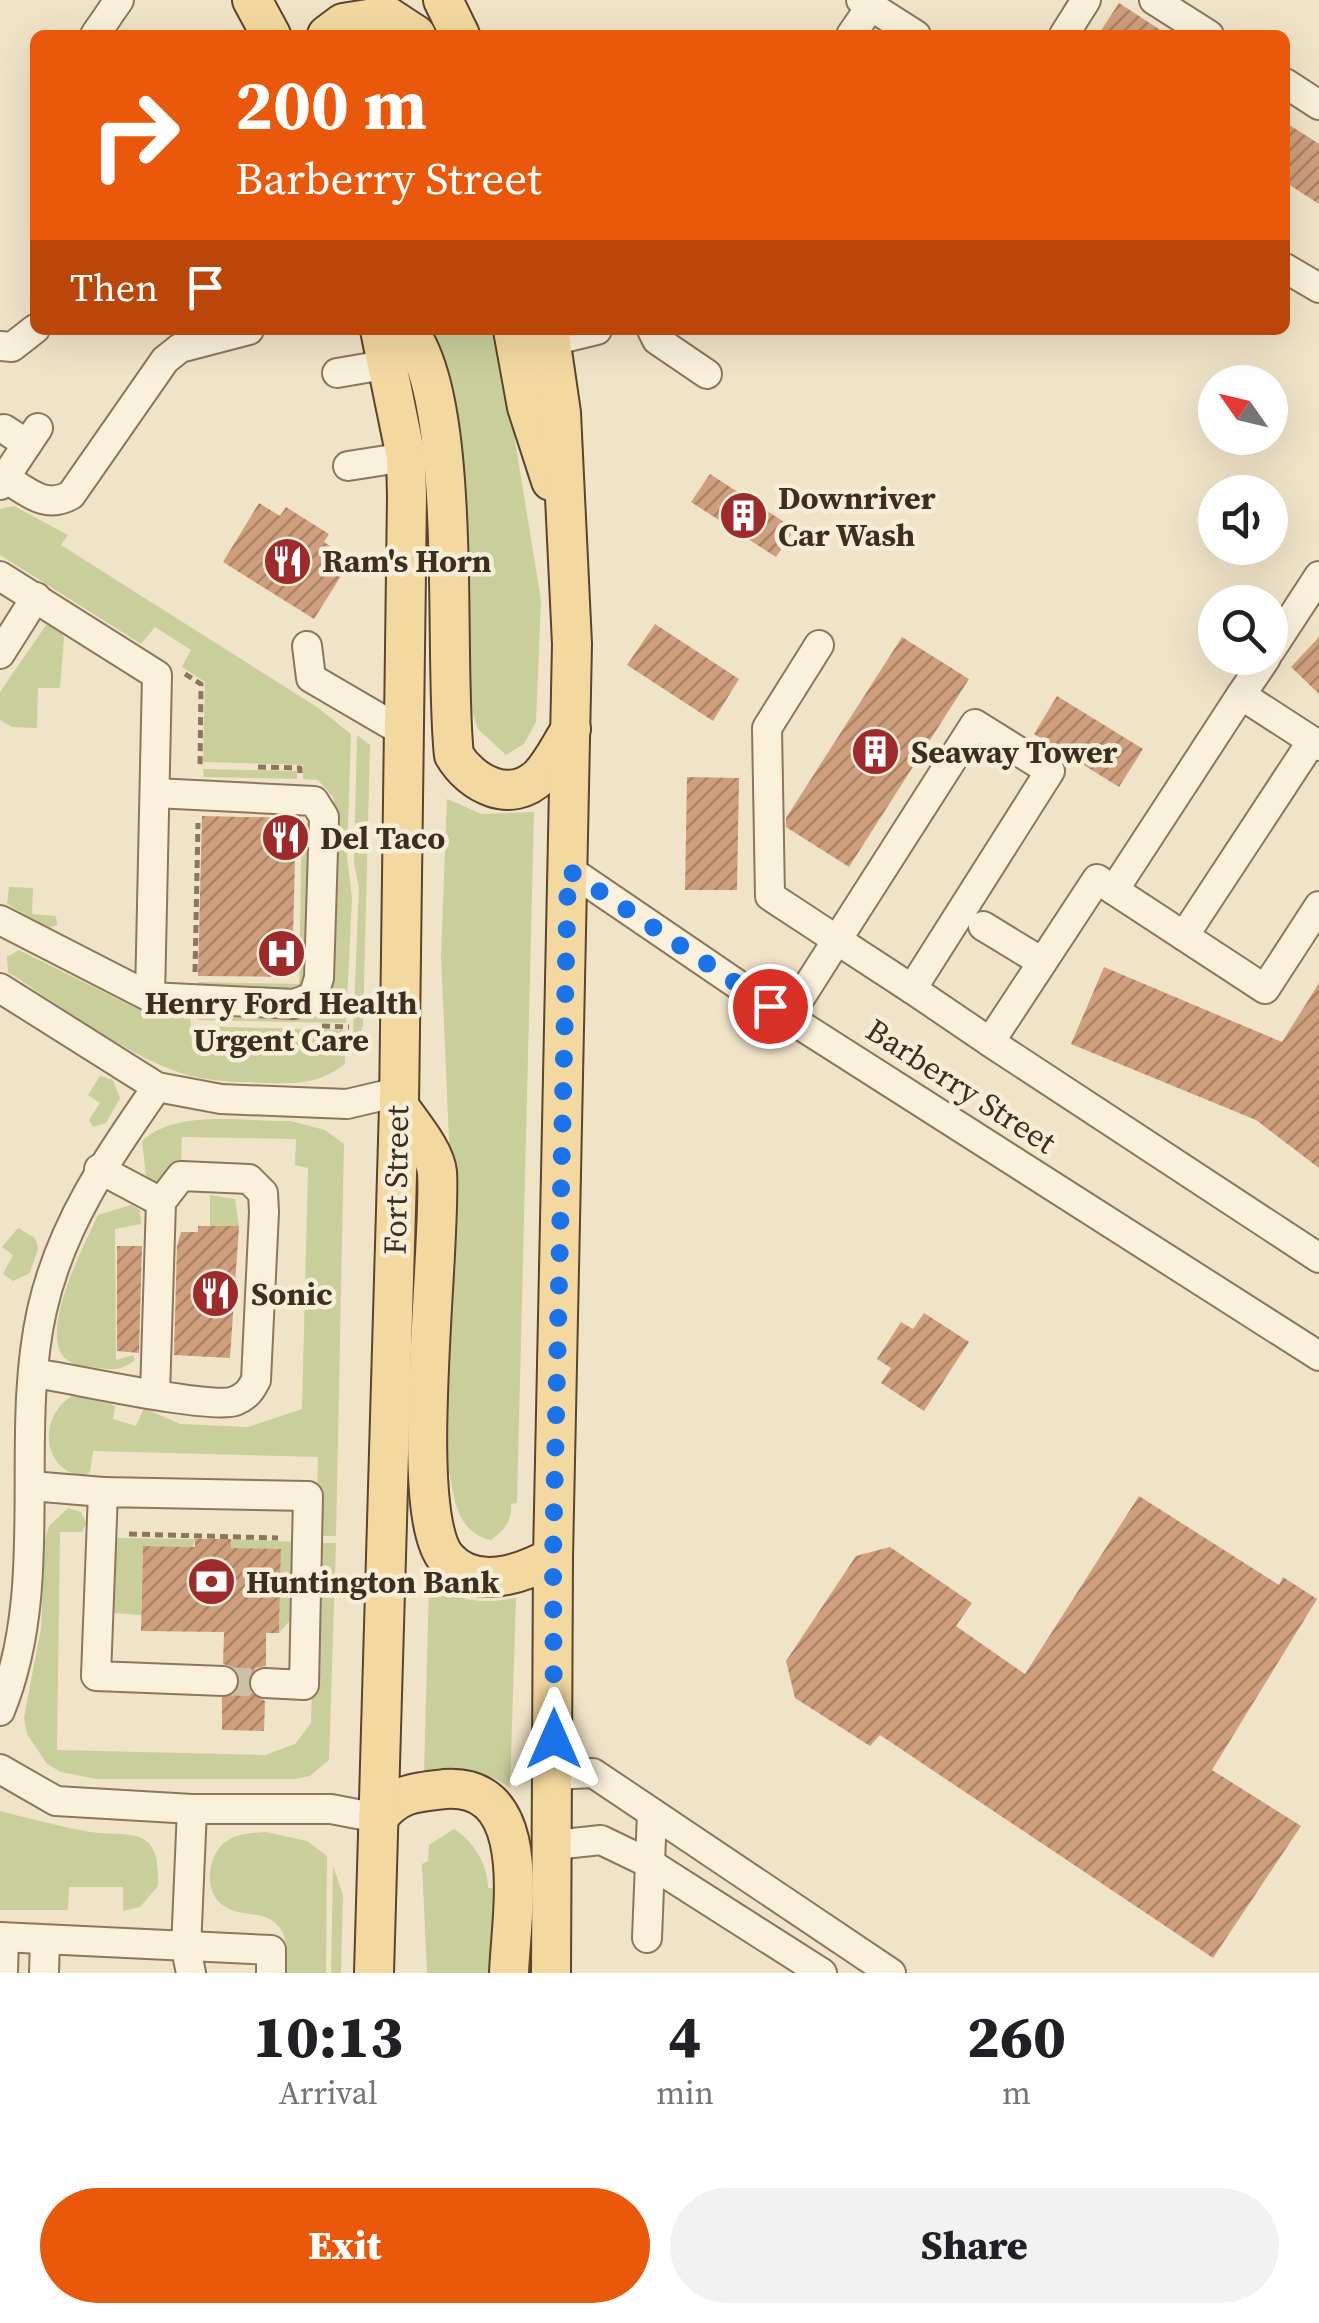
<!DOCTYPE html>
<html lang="en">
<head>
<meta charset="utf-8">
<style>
	body { margin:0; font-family:"Source Serif 4",serif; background:#f2f2f2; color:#202124; height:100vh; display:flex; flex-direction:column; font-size:38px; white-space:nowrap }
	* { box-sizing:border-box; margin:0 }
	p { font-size:32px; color:#757577 }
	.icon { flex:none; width:55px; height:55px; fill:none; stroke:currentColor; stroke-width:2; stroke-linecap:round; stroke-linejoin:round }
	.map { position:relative; height:1973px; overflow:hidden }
	.details { display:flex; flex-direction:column; background:#fff; flex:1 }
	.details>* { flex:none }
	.banner { position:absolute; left:30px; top:30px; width:1260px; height:305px; border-radius:15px; box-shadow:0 10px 40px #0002; background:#ea580c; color:#fff; overflow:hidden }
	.needle { width:65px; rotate:304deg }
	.buttons { position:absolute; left:1198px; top:365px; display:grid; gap:20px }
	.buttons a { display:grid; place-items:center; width:90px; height:90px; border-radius:50%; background:#fff; box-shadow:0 10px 40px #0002; font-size:50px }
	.pin { position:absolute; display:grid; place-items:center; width:85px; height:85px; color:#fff; margin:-42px; border:5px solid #fff; border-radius:50%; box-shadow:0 2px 10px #0007 }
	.me { position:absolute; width:110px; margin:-55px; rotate:0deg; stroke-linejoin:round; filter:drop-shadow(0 0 8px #0008) }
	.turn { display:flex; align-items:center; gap:35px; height:210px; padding:0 40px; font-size:45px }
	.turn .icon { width:130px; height:130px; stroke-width:2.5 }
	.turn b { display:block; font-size:70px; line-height:85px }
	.then { display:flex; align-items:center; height:95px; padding:0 40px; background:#0003; gap:20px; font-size:38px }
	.eta { display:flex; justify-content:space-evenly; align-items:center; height:170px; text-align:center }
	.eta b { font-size:60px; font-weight:800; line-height:70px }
	.action { display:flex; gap:20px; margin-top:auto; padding:20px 40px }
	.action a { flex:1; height:115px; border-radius:60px; background:#ea580c; color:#fff; font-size:40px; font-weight:800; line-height:115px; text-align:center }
	.action a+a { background:#f2f2f2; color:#202124 }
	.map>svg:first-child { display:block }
</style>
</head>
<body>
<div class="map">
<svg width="1319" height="1973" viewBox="0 0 1319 1973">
	<defs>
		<pattern id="building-hatch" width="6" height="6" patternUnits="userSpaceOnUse" patternTransform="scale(2.5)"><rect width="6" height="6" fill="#cf9f7d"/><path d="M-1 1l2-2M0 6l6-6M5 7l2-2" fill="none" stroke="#a98266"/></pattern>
	</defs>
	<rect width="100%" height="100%" fill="#f0e4c8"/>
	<g fill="#c9cf9b">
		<polygon points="426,330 497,330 541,600 536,722 524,744 506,755 478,729 472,711"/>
		<polygon points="14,506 68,535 61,545 317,707 351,734 347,857 352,897 346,1023 198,1020 198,1014 309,1016 323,1005 333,980 337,817 333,797 318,780 303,779 303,765 203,762 205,682 182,667 191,650 155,627 141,644 0,555 0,509"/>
		<polygon points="46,625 61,629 64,638 60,688 38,688 37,728 12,727 0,720 0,692"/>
		<polygon points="357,735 370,745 363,1026 352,1056 359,888 354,864"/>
		<polygon points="203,769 297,771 297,779 204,777"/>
		<path d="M447,799l35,15 52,-2 -17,691 -6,1c1,18 -6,25 -20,36 -32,-7 -37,-37 -41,-66l-6,-1 6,-310 -9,-208z"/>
		<polygon points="302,818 310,827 308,979 293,992 198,990 198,982 299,984"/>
		<polygon points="9,887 33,888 32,914 56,916 57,925 48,928 7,904"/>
		<path d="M19,950l123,61 48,3 1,12 154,4v34c-26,20 -48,20 -80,19 -22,-1 -47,-1 -69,-6 -55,-11 -139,-73 -188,-105l-1,-15z"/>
		<polygon points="100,1076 113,1080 120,1098 106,1123 93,1127 89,1120 100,1103 88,1095"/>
		<path d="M291,1121l34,9 19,14 -8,392h-20l2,-79 -225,-6 -3,21 -6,4c-43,-5 -46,-60 -12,-80l39,8 4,3 -2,12 23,7 8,-18 36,16 68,3 54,-18 6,-241 -13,-3 1,-26 -114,-2 -1,24 -26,22 -9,-6 -4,-36c34,-33 105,-19 149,-20z"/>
		<polygon points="210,1195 235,1199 239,1226 210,1226"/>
		<path d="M131,1205l9,5 1,14 -26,5 1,131 17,-5 2,5c-15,12 -25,10 -43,7 -10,-2 -22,-2 -29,-11 -22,-29 21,-111 35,-141z"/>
		<polygon points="18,1228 35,1238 38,1248 30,1273 13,1281 3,1274 13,1255 2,1247"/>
		<polygon points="68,1508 81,1512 86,1523 82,1532 60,1532 57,1750 265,1755 295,1744 311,1723 316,1543 336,1543 329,1760 310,1776 294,1779 96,1779 61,1772 47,1764 27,1734 24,1717 41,1628 45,1539 49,1526"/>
		<polygon points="114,1538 195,1539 193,1547 143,1546 141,1615 113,1613"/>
		<polygon points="231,1539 295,1542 292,1618 279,1633 281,1550 231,1548"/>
		<path d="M429,1584c30,18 54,20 87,14l-6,190c-29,-20 -52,-21 -86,-15z"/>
		<path d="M0,1811c28,7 57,15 85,20 42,8 76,-11 73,55l-18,21 -17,4v-24h-54l-1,23h-68z"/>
		<path d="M454,1829c19,12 34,35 34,59h7l-2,85h-66l-5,-109 6,-3 1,-16z"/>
		<path d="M266,1832l41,9 20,15 -1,117h-41c0,-15 4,-33 -5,-45 -15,-20 -38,-9 -56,-22 -22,-14 -17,-53 4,-66 11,-7 25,-7 38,-8z"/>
		<polygon points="333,1866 343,1895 341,1973 331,1973"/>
	</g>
	<g fill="url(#building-hatch)">
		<polygon points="1119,3 1168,35 1098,35"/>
		<polygon points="1285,122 1319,144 1319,204 1285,182"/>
		<polygon points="710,474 795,529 776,557 691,502"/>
		<polygon points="259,503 280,516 286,507 329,534 324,542 351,560 314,619 223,562"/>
		<polygon points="655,624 739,679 713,721 627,665"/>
		<polygon points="902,637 969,679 849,867 786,827 786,818"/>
		<polygon points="1319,637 1319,694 1291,667"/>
		<polygon points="1057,696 1143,749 1119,787 1034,734"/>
		<polygon points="687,777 739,778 737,890 685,890"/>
		<polygon points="202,816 296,818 292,977 198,976"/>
		<polygon points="1104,967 1282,1042 1319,983 1319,1168 1256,1120 1071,1044"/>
		<polygon points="198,1226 239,1226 230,1358 174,1355 177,1246 181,1232 198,1232"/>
		<polygon points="117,1246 142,1246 139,1353 117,1351"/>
		<polygon points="924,1313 969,1342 924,1411 881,1383 891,1368 877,1359 901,1322 913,1329"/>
		<polygon points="1139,1496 1279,1585 1283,1577 1317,1599 1212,1770 1301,1826 1213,1958 880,1735 870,1746 795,1698 786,1661 856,1556 890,1547 972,1603 956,1626 1025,1674"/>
		<polygon points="195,1539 231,1539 231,1548 281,1549 279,1633 266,1633 266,1666 256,1668 248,1681 250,1692 265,1701 264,1731 222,1730 222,1698 237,1691 240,1681 233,1667 223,1664 224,1632 141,1631 143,1546 195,1547"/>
	</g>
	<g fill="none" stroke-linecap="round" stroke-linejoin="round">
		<polyline stroke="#ccc0a6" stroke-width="28" stroke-dasharray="28 14" stroke-linecap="butt" points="223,1681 265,1683"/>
		<defs>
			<g id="minor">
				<polyline points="861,0 916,35"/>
				<polyline points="1154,0 1209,35"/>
				<polyline points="95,35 119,0"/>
				<polyline points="851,35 871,6"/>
				<polyline points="1064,35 1086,0"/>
				<polyline points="1285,83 1319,105"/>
				<polyline points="1285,268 1319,288"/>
				<polyline points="652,330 657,340 707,374"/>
				<polyline points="552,341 597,330"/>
				<polyline points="0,346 12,347 35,329"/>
				<polyline points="337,373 390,364"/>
				<polyline points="4,429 27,444"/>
				<polyline points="348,466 406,457"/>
				<path d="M5,478c22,13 40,32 66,17l94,-135 15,-12 69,-18"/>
				<polyline points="0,485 38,428"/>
				<polyline points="0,576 157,675 150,997"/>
				<polyline points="307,646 311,678 405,733"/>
				<polyline points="1270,651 1319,576"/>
				<polyline points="0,654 36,597"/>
				<polyline points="1266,658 1241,695 1312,741"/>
				<polyline points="568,869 753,995 1319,1356"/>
				<polyline points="1114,890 1241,695"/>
				<polyline points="1319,906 1265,989 1097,879 990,1042 1319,1258"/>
				<polyline points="0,920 150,997 294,1004 313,997 319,978 324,817 314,801 155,793"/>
				<polyline points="983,926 1042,962"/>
				<polyline points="1184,936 1312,741 1319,746"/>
				<polyline points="0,988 157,1087 221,1099 347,1104 398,1092"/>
				<polyline points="912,989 990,1042"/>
				<polyline points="788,1017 837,940 912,989 1050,771 975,724 837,940 770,896 767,728 819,645"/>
				<polyline points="99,1169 161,1202"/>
				<path d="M34,1373c36,5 176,37 201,28 12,-5 16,-11 21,-21l8,-168 -1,-19 -14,-14 -68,-3 -20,26 -6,192"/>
				<polyline points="31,1486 103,1492"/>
				<polyline points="223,1681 96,1676 103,1492 308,1496 304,1685 265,1683"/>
				<path d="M0,1711c52,-127 13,-271 42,-401 19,-85 66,-153 115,-223"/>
				<polyline points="0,1769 56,1801 192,1809 331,1809 378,1818"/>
				<polyline points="554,1775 593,1773 891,1973"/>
				<polyline points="554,1845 601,1840 651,1864 822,1973"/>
				<polyline points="0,1937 271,1950 271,1973"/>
				<polyline points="647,1938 652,1813"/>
				<polyline points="3,1973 4,1938"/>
				<polyline points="44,1973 45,1941"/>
				<polyline points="191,1973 186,1949 192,1809"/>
			</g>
			<g id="major">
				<polyline points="252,0 271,35"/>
				<polyline points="443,0 460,35"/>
				<polyline points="327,35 343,23 387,16 416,35"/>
				<path d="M407,330c57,66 36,330 47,425 17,29 57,50 86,21 13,-14 21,-32 31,-47"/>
				<polyline points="513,330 527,407 551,481"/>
				<polyline points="549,330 561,413 572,644 553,1557 551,1973"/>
				<path d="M399,1106c11,17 36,45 38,66 5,73 -31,342 10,387 28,32 75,15 106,-2"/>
				<path d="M378,1818c19,-25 37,-26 67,-29 92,-6 66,127 64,184"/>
				<polyline points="374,1973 399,1106 407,496 406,457 380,330"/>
			</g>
		</defs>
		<use href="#minor" stroke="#8d765c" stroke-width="32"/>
		<use href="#major" stroke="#5b4430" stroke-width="42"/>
		<g stroke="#8d765c" stroke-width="5" stroke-dasharray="8 5" stroke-linecap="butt">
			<polyline points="185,674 201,684 200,769"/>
			<polyline points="258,767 300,768 300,775"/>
			<polyline points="195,972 198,823"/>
			<polyline points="322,1026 349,1027"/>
			<polyline points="129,1534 278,1538"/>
		</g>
		<use href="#minor" stroke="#faf1dc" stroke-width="28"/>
		<use href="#major" stroke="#f3d9a0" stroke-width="38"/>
	</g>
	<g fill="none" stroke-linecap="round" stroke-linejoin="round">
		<polyline stroke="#1a73e8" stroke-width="18" stroke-dasharray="0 32.4" points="554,1739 553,1557 568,870 770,1006"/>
	</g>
	<defs>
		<symbol id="building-disc" viewBox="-11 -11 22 22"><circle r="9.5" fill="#9e2a2b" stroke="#f7eed8"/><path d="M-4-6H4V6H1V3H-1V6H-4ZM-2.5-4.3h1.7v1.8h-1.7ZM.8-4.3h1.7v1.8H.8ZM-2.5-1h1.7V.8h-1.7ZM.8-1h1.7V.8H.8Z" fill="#fff"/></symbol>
		<symbol id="restaurant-disc" viewBox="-11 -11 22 22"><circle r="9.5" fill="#9e2a2b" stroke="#f7eed8"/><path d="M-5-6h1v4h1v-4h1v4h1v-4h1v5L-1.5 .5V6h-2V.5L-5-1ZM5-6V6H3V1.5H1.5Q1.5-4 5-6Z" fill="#fff"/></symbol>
		<symbol id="hospital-disc" viewBox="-11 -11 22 22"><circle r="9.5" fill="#9e2a2b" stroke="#f7eed8"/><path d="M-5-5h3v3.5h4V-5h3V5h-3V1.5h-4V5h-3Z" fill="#fff"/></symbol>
		<symbol id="bank-disc" viewBox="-11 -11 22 22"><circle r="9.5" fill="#9e2a2b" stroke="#f7eed8"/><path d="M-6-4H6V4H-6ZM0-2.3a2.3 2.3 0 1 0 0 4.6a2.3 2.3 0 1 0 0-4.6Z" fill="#fff"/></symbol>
	</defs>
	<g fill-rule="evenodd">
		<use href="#building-disc" x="716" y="488" width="55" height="55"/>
		<use href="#restaurant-disc" x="260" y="534" width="55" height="55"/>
		<use href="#building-disc" x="848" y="724" width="55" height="55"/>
		<use href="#restaurant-disc" x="258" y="810" width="55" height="55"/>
		<use href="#hospital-disc" x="254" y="926" width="55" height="55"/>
		<use href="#restaurant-disc" x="188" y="1266" width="55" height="55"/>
		<use href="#bank-disc" x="184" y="1554" width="55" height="55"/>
	</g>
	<g text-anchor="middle" stroke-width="9" stroke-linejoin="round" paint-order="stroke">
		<g font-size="32" font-weight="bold" fill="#3d2e20" stroke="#f7eed8" text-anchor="start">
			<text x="778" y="509">Downriver<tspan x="778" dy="37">Car Wash</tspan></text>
			<text x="322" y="572">Ram's Horn</text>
			<text x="911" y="763">Seaway Tower</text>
			<text x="320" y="849">Del Taco</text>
			<text x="281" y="1014" text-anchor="middle">Henry Ford Health<tspan x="281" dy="37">Urgent Care</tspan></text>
			<text x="251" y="1305">Sonic</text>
			<text x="246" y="1593">Huntington Bank</text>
		</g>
		<g font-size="32" fill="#3d2e20" stroke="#f7eed8">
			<text transform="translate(961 1086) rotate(33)" y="11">Barberry Street</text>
			<text transform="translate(396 1180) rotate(-89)" y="11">Fort Street</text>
		</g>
	</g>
</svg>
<div class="buttons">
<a><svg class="needle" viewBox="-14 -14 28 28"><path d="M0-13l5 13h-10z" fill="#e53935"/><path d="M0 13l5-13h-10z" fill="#757577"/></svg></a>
<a><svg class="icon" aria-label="sound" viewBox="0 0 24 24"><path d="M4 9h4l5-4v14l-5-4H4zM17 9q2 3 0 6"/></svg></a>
<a><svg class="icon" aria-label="search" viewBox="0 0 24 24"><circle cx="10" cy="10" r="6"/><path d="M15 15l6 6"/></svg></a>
</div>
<div class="pin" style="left:770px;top:1006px;background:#d93025"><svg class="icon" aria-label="arrive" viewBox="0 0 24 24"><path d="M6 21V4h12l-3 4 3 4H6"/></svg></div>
<svg class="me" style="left:554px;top:1739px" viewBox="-20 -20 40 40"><path d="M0-17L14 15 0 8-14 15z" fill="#1a73e8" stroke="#fff" stroke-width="4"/></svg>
<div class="banner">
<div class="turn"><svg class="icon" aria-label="right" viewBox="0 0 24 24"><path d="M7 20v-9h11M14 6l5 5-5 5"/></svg><div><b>200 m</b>Barberry Street</div></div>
<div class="then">Then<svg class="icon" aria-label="arrive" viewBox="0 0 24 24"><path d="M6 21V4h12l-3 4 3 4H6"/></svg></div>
</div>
</div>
<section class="details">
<div class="eta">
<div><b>10:13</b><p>Arrival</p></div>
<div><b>4</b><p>min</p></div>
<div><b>260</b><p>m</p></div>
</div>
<div class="action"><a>Exit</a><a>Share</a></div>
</section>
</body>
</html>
